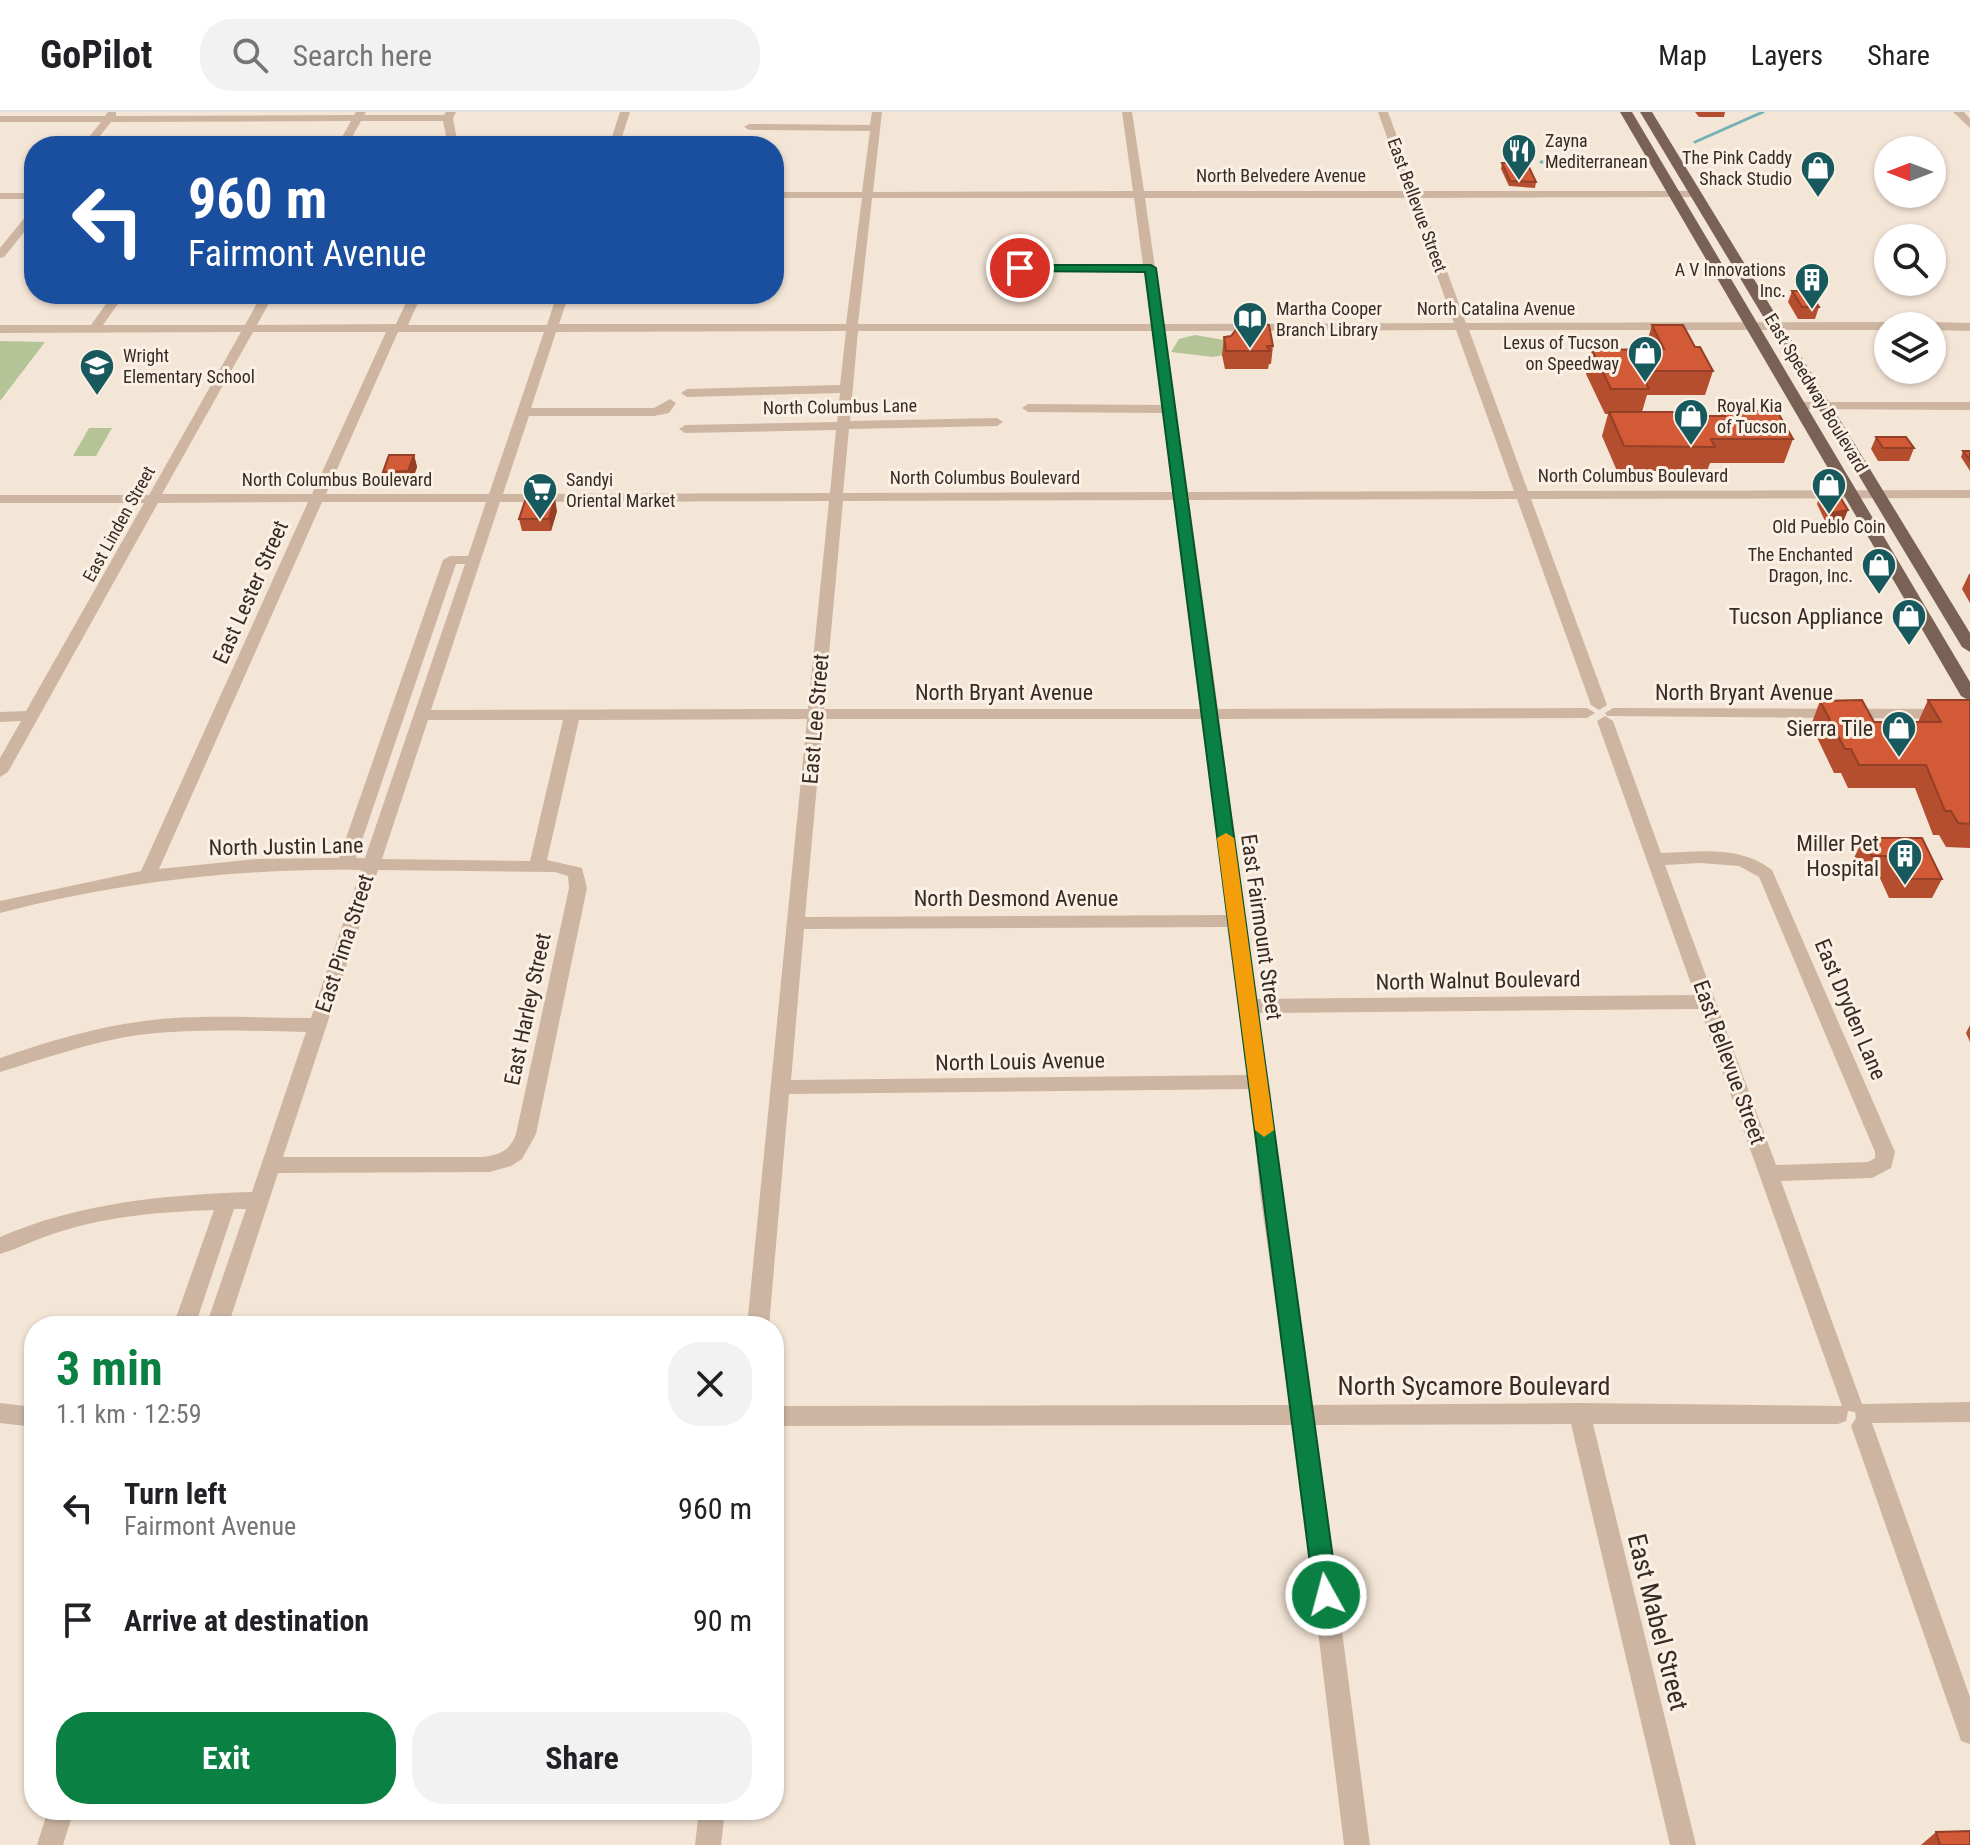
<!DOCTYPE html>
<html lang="en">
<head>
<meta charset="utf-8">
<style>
	body { margin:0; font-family:"Roboto Condensed",sans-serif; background:#f2f2f2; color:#202124; height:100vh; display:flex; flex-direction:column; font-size:30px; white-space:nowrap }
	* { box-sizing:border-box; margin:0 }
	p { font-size:26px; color:#757577 }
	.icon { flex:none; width:44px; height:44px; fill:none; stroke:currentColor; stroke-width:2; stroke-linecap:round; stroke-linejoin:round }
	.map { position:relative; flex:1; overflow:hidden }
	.panel { position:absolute; left:24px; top:1204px; width:760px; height:504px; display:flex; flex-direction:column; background:#fff; border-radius:32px; box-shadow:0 2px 6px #0004 }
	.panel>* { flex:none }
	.top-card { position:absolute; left:24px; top:24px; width:760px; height:168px; border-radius:32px; box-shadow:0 2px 6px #0004; background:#1a4fa0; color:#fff; overflow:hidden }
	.needle { width:52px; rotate:270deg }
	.fabs { position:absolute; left:1874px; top:24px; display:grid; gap:16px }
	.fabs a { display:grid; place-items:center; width:72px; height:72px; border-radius:50%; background:#fff; box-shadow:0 2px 6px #0004; font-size:40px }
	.pin { position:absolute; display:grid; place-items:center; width:68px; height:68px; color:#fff; margin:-34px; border:4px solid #fff; border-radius:50%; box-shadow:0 2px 8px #0007 }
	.me { position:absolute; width:88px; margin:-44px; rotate:353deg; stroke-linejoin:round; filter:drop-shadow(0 0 6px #0008) }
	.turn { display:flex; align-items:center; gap:28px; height:168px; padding:0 32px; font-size:36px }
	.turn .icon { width:104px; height:104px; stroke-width:2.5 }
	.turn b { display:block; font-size:56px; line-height:68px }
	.round { display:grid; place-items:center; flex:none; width:84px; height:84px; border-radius:32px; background:#f2f2f2 }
	.summary { display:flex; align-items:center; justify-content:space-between; height:136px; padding:0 32px }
	h1 { font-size:48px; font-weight:700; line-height:60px; color:#0b8043 }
	.cta { display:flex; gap:16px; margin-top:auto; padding:16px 32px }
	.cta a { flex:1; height:92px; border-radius:32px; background:#0b8043; color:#fff; font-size:32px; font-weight:700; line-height:92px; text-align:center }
	.cta a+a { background:#f2f2f2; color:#202124 }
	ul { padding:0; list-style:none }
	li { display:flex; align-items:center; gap:24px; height:112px; padding:0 32px }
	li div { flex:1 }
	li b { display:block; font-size:30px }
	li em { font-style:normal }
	header { display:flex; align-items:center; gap:48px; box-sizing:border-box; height:112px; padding:0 40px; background:#fff; border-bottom:2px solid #e0e0e0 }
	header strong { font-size:38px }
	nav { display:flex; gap:44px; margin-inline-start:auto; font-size:28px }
	.search { width:560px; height:72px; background:#f2f2f2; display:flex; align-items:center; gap:20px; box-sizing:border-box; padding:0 28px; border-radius:32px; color:#757577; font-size:30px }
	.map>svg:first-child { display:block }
</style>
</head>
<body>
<header>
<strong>GoPilot</strong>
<div class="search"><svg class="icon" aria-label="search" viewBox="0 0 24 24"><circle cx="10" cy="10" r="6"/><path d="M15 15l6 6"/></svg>Search here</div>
<nav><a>Map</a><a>Layers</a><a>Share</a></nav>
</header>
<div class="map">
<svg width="1970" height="1733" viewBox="0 0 1970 1733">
	<rect width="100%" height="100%" fill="#f4e6d7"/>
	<g fill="#b5c496">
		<polygon points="1195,223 1230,229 1229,242 1213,245 1171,240 1179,227"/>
		<polygon points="0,229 45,230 0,289"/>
		<polygon points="89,316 112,316 96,344 73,344"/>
	</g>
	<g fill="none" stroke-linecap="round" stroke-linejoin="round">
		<g stroke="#74b2b4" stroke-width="3">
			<polyline points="1695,30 1763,0"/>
			<polyline points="1541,50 1644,47"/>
		</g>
		<g fill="#cdb5a2" fill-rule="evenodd">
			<polygon points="108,0 116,0 116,4 354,3 356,0 366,0 364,3 444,3 446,0 456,0 453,6 458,34 448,34 443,9 361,9 347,34 337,34 351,9 111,10 92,34 82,34 101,10 0,10 0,4 105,4"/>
			<polygon points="620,0 630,0 619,34 609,34"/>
			<path d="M872,0h10l-9,80 260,-1 -11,-79h10l12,79h262l-28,-79h10l29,79h279l5,3 -5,3 -276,1 46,125 422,-1 6,4h-6v4h-419l59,161 442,-1v8l-439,1 76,206 -8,5 -8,-5 -74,-206 -328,1 29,209 369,-1 8,5 -8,5 -368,1 37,280 439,-4 -98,-274 8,-5 8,5 48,132c39,-1 78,-8 111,17l123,282 -4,16 -19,10 -91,3 81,223 108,-2v20l-98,1 98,274v47l-9,-3 -3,-9 -107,-306 5,-8 -1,-6 -7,-1 -2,10 -8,3h-245l103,421h-26l-99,-421 -256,1 55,420h-26l-51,-420 -519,1v-20l516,-1 -30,-212 -9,-104 -462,5 -20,232h-22l60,-607 -228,1 -32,140 35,8 5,20 -51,246 -14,25 -11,7 -21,6 -212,1 -50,153h-22l40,-117h-12l-39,117h-22l41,-116c-52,2 -106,6 -155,22 -21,6 -39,16 -59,22v-17c81,-35 165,-42 252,-45l54,-160c-55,-1 -112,-4 -168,3 -47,7 -92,23 -138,37v-14c47,-16 95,-31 144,-37 55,-7 111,-3 167,-3l50,-148c-121,-2 -242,12 -361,43v-12l141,-30 167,-369 -150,1 -150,269 -8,5v-19l21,-37 -21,1v-10l26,-1 118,-208h-144v-8h149l92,-163 -241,1v-8h91l22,-31h12l-22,31h142l17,-31h12l-17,31 139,-1 14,-30h12l-14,31h139l10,-31h12l-10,30h287l16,-126h-88v-6h88l8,-61 -121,-1 -5,-3 5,-3 121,1zM872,86h262l9,67h-123l-6,3 6,3h124l7,53h-293zM1145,86h264l45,125 -291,1zM1456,218l58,161 -326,1 -24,-161zM846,219l-6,54 -153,4 -6,4 6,4 153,-4 -3,29 -152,3 -6,4 6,4 151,-3 -6,63 -327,1 26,-78h125l15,-3 7,-10 -6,-4 -16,9h-123l25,-76zM858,219h294l10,74 -134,-1 -6,4 6,4 135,1 11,79 -331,1 6,-64 148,-3 6,-4 -6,-4 -147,3zM253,220h133l-74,162h-150zM398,220h146l-55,162h-163zM1176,388l26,209h-378l19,-208zM829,389l-21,208 -377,1 69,-208zM322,390h164l-18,54h-18l-7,4 -104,298 -82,1 -98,10zM456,452h9l-100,294h-9zM823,607h380l23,196 -421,2zM428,608h135l-33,141 -148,-2zM1700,751l39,3 20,11 116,275v6l-7,4 -92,3 -111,-300zM378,758l177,2 13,4 1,12 -53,246c-6,17 -17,21 -34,23h-199zM1227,815l21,148 -457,5 13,-151zM1700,897l142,397 -263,-3 -267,2 -32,-212 -9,-97 -13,-83z"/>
			<polygon points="1953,0 1964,0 1970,7 1970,16"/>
			<rect x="0" y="81" width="34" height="6"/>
			<polygon points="34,98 34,108 4,145 0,146 0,136 30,99"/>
			<polygon points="1932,210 1970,211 1970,219 1932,218 1932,214 1926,214"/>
			<polygon points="1800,290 1970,290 1970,298 1795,297 1794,294"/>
			<polygon points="1613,596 1970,597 1970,607 1607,604 1605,601"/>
			<polygon points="0,1291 34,1295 34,1315 0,1311"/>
			<polygon points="48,1698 74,1698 63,1733 37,1733"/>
			<polygon points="699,1698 725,1698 721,1733 695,1733"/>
		</g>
		<g fill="#7a6155" fill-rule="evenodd">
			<polygon points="1620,0 1632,0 1970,570 1970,589 1961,584"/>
			<polygon points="1640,0 1652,0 1970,521 1970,540 1962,535"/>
		</g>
	</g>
	<g fill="#b54d2f">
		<polygon points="1695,0 1725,0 1724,5 1699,5"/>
		<polygon points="1502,51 1536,70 1535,76 1509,74 1501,57"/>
		<polygon points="1792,179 1819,195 1815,207 1798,207 1788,190"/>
		<polygon points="1652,213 1695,235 1713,259 1705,283 1647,283 1642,300 1698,304 1720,304 1722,299 1793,327 1784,351 1710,351 1707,359 1617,359 1602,324 1608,302 1605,302 1586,262 1592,238 1645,237"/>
		<polygon points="1224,225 1273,234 1271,252 1269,252 1268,257 1225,257 1222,243"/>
		<polygon points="1876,325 1914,336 1909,349 1878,349 1871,337"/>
		<polygon points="1963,339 1970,339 1970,359 1961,345"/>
		<polygon points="414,343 417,355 411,372 386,372 383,360"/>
		<polygon points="1821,380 1843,410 1827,413 1817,392"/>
		<polygon points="557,399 551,419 522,419 519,407"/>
		<polygon points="1969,462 1970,462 1970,491 1962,477"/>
		<polygon points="1928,588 1970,588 1970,736 1946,735 1939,723 1933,723 1915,676 1848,676 1841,661 1834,661 1811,613 1820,589 1874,610 1918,610"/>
		<polygon points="1863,726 1942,767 1932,786 1889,786 1879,764 1862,763 1854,746"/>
		<polygon points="1970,913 1970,930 1966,921"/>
		<polygon points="1936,1720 1970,1733 1921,1733"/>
	</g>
	<g fill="#943f26">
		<polygon points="414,343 417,355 411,372 408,359"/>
		<polygon points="555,386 557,399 551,419 549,407"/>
		<polygon points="1848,398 1843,410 1827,413 1831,401"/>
	</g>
	<g fill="#d35a37" stroke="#943f26" stroke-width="2">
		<polygon points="1502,51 1527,51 1536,70 1510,69"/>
		<polygon points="1792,179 1809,179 1819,195 1802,195"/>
		<polygon points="1242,210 1269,213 1273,234 1267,234 1270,239 1226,239 1224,225 1231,224"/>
		<polygon points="1652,213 1683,213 1695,235 1700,235 1713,259 1640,259 1649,277 1611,277 1592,238 1664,237"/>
		<polygon points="1722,299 1777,299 1793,327 1711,327 1715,335 1624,334 1609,300 1696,300 1698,304 1725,304"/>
		<polygon points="1876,325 1906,325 1914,336 1883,336"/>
		<polygon points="1963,339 1970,339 1970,348"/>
		<polygon points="389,343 414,343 408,359 383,360"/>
		<polygon points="1821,380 1837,380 1848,398 1831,401"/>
		<polygon points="526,386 555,386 549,407 519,407"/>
		<polygon points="1862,588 1874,610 1941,610 1928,588 1970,588 1970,712 1958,711 1951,699 1945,699 1926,653 1859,653 1851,637 1845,637 1820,589"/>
		<polygon points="1863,726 1922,726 1942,767 1899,767 1888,744 1872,744"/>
		<polygon points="1970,1719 1970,1733 1940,1733 1936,1720"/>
	</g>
	<polygon fill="#0b8043" stroke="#07532c" stroke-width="2" points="1020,153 1151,153 1156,156 1338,1483 1334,1491 1326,1494 1317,1491 1314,1483 1145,160 1015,159 1015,154"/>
	<polygon fill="#f59e0b" points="1226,721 1234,726 1274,1018 1264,1025 1255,1018 1217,726"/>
	<defs>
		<symbol id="restaurant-pin" viewBox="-11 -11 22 30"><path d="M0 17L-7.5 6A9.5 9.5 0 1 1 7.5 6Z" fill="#17595c" stroke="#fbf0e4"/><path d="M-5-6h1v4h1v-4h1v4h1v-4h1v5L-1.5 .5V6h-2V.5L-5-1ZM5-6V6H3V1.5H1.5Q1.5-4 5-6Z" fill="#fff"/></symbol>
		<symbol id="shop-pin" viewBox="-11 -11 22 30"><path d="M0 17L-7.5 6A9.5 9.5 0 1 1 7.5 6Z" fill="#17595c" stroke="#fbf0e4"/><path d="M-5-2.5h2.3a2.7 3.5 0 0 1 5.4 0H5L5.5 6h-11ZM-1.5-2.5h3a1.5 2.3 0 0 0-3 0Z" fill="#fff"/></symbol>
		<symbol id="building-pin" viewBox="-11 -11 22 30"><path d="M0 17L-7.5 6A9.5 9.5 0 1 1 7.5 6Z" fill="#17595c" stroke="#fbf0e4"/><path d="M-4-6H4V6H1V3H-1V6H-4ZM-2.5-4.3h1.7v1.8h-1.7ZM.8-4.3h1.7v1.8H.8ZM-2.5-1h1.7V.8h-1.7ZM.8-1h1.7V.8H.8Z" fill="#fff"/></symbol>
		<symbol id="library-pin" viewBox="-11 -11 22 30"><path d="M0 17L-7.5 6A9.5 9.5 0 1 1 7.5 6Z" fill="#17595c" stroke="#fbf0e4"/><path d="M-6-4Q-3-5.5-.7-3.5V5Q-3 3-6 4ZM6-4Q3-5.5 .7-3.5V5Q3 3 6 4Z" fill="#fff"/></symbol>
		<symbol id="school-pin" viewBox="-11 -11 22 30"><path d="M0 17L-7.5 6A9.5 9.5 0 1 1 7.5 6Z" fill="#17595c" stroke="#fbf0e4"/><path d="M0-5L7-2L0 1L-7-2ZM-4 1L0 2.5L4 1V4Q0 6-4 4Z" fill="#fff"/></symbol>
		<symbol id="supermarket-pin" viewBox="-11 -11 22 30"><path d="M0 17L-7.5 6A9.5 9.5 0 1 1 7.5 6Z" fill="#17595c" stroke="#fbf0e4"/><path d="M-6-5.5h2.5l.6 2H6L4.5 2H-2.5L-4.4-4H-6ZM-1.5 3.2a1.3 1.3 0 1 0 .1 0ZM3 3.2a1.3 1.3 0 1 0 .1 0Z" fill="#fff"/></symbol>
	</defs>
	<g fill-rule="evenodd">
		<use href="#restaurant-pin" x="1499" y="19" width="40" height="54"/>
		<use href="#shop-pin" x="1798" y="36" width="40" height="54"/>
		<use href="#building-pin" x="1792" y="148" width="40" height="54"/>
		<use href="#library-pin" x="1230" y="187" width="40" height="54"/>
		<use href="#shop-pin" x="1625" y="221" width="40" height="54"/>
		<use href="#school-pin" x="77" y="234" width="40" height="54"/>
		<use href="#shop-pin" x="1671" y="284" width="40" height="54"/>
		<use href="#shop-pin" x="1809" y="353" width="40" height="54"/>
		<use href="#supermarket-pin" x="520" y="358" width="40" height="54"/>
		<use href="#shop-pin" x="1859" y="433" width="40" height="54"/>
		<use href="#shop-pin" x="1889" y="484" width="40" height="54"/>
		<use href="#shop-pin" x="1879" y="596" width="40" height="54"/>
		<use href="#building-pin" x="1885" y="724" width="40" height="54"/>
	</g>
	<g text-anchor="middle" stroke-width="6" stroke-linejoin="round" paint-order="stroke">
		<g font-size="18" fill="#372b25" stroke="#fbf0e4" text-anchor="start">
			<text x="1545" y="35">Zayna<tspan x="1545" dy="21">Mediterranean</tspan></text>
			<text x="1792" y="52" text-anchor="end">The Pink Caddy<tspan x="1792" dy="21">Shack Studio</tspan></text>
			<text x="1786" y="164" text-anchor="end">A V Innovations<tspan x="1786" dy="21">Inc.</tspan></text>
			<text x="1276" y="203">Martha Cooper<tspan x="1276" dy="21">Branch Library</tspan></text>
			<text x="1619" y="237" text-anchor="end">Lexus of Tucson<tspan x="1619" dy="21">on Speedway</tspan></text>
			<text x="123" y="250">Wright<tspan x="123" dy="21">Elementary School</tspan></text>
			<text x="1717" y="300">Royal Kia<tspan x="1717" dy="21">of Tucson</tspan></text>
			<text x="566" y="374">Sandyi<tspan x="566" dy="21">Oriental Market</tspan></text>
			<text x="1829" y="421" text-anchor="middle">Old Pueblo Coin</text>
			<text x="1853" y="449" text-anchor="end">The Enchanted<tspan x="1853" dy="21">Dragon, Inc.</tspan></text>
		</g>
		<g font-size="18" fill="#372b25" stroke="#fbf0e4">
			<text x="1281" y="70">North Belvedere Avenue</text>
			<text transform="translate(1417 93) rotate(70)" y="6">East Bellevue Street</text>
			<text x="1496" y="203">North Catalina Avenue</text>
			<text transform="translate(1816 281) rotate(59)" y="6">East Speedway Boulevard</text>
			<text transform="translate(840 295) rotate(-1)" y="6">North Columbus Lane</text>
			<text x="1633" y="370">North Columbus Boulevard</text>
			<text x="985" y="372">North Columbus Boulevard</text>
			<text x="337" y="374">North Columbus Boulevard</text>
			<text transform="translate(119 412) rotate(-61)" y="6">East Linden Street</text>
		</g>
		<g font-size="22" fill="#372b25" stroke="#fbf0e4">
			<text transform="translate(250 480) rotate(-66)" y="8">East Lester Street</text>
			<text x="1004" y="588">North Bryant Avenue</text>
			<text x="1744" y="588">North Bryant Avenue</text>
			<text transform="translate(815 607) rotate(-85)" y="8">East Lee Street</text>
			<text transform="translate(286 734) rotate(-1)" y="8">North Justin Lane</text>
			<text x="1016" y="794">North Desmond Avenue</text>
			<text transform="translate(1262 815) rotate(82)" y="8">East Fairmount Street</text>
			<text transform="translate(344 831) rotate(-72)" y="8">East Pima Street</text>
			<text transform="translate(1478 868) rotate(-1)" y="8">North Walnut Boulevard</text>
			<text transform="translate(527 897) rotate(-78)" y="8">East Harley Street</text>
			<text transform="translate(1851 897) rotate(67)" y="8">East Dryden Lane</text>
			<text transform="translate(1020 949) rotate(-1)" y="8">North Louis Avenue</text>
			<text transform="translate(1730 950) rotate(70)" y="8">East Bellevue Street</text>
		</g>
		<g font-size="22" fill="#372b25" stroke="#fbf0e4" text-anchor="end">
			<text x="1883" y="512">Tucson Appliance</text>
			<text x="1873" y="624">Sierra Tile</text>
			<text x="1879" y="739">Miller Pet<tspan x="1879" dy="25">Hospital</tspan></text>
		</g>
		<g font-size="26" fill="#372b25" stroke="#fbf0e4">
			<text x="1474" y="1283">North Sycamore Boulevard</text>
			<text transform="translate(1658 1510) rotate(76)" y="9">East Mabel Street</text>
		</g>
	</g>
</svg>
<div class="fabs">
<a><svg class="needle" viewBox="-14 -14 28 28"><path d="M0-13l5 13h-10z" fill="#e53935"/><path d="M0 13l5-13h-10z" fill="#757577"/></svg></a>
<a><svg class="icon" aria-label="search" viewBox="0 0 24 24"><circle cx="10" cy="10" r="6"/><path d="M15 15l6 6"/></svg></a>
<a><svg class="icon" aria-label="layers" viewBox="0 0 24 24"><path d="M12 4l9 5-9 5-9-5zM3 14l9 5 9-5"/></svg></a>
</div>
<div class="pin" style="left:1020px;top:156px;background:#d93025"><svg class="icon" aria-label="arrive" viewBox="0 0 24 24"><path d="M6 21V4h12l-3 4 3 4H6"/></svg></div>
<svg class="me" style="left:1326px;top:1483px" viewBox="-20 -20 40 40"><circle r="17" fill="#0b8043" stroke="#fff" stroke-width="3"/><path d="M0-11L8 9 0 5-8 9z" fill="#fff"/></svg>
<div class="top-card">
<div class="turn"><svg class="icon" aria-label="left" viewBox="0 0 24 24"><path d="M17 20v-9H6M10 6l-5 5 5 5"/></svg><div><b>960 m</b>Fairmont Avenue</div></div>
</div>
<section class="panel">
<div class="summary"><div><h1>3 min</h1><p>1.1 km · 12:59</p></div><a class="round"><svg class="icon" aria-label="close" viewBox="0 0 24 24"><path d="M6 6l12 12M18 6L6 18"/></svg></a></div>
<ul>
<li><svg class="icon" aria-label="left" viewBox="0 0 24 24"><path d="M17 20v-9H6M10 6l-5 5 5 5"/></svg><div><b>Turn left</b><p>Fairmont Avenue</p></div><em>960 m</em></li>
<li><svg class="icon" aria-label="arrive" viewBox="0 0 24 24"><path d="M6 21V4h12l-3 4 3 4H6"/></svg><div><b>Arrive at destination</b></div><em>90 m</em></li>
</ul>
<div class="cta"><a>Exit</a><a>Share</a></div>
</section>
</div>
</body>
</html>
